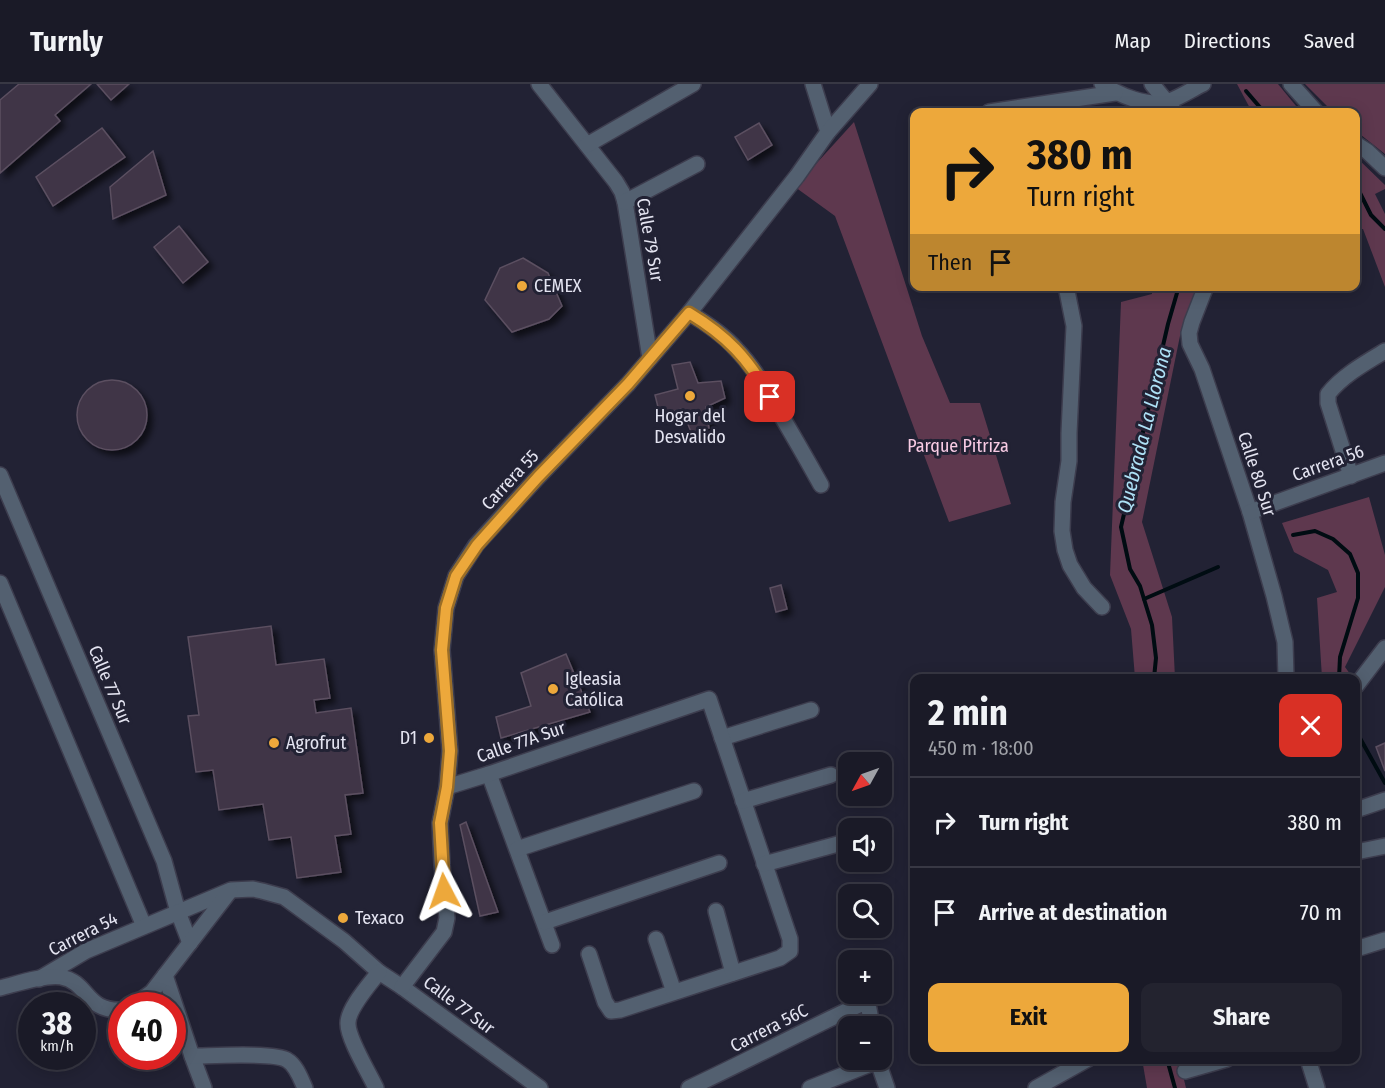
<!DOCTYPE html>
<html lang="en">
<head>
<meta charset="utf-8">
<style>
	body { margin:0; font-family:"Fira Sans Condensed",sans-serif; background:#23232f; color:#f1f3f6; height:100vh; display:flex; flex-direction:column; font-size:22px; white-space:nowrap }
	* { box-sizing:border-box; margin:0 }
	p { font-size:20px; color:#9fa1a7 }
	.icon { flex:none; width:33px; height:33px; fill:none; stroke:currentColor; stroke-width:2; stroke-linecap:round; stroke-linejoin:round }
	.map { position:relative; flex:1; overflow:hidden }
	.details { position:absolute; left:910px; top:590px; width:450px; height:390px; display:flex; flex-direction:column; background:#1a1a27; border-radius:12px; box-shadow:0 3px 15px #0003,0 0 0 2px #383844 }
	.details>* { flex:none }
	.top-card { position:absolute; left:910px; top:24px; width:450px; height:183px; border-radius:12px; box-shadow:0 3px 15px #0003,0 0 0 2px #383844; background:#eda83b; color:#111; overflow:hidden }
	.needle { width:39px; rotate:230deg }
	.fabs { position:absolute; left:838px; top:668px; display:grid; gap:12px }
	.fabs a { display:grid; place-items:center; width:54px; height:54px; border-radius:12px; background:#1a1a27; box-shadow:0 3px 15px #0003,0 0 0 2px #383844; font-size:30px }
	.speed { position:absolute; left:18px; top:908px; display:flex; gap:12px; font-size:30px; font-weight:700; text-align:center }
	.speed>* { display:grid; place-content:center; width:78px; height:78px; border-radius:50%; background:#1a1a27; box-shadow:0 3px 15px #0003,0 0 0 2px #383844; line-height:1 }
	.speed small { font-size:15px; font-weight:400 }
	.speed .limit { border:9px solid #d22; background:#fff; color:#111 }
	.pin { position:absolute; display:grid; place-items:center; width:51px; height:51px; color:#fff; margin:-26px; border-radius:12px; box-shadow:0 3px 9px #0006 }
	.me { position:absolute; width:66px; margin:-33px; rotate:356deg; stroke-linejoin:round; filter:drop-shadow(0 0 4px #0008) }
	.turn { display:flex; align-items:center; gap:21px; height:126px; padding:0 18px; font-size:27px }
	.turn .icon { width:78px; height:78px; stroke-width:2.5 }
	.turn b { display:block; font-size:42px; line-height:51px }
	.then { display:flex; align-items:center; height:57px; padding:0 18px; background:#0003; gap:12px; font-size:22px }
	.round { display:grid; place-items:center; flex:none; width:63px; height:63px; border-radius:12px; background:#23232f }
	.summary { display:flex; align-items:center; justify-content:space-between; height:102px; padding:0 18px }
	h1 { font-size:36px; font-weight:700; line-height:45px }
	.primary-button { display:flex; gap:12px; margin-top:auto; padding:12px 18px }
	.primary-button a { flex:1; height:69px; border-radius:12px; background:#eda83b; color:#111; font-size:24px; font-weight:700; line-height:69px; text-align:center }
	.primary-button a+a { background:#23232f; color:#f1f3f6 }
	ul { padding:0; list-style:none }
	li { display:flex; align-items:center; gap:18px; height:90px; padding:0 18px; border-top:2px solid #383844 }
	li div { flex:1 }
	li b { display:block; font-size:22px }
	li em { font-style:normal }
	header { display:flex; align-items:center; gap:36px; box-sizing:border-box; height:84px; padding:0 30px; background:#1a1a27; border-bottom:2px solid #383844 }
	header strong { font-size:28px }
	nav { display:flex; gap:33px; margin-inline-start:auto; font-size:21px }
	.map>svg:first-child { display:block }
</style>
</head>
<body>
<header>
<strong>Turnly</strong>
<nav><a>Map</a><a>Directions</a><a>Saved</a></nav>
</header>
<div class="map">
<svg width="1385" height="1004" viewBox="0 0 1385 1004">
	<defs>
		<filter id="shadow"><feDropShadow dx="5" dy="5" stdDeviation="3" flood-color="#0009"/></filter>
	</defs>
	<rect width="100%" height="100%" fill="#222234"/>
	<g fill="#5e384e">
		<polygon points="1237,0 1278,0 1301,28 1252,28"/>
		<polygon points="1305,0 1385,0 1385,70 1356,47 1356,28 1333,28"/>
		<polygon points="854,38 922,252 950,319 980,319 1011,420 949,438 835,132 795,103"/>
		<polygon points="1356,73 1385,101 1385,105 1375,110 1385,130 1385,203 1363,145 1356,146"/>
		<polygon points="1152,203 1197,203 1181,247 1142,438 1172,533 1175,594 1135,594 1131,545 1110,491 1121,218 1152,210"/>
		<polygon points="1369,413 1385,471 1385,503 1345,583 1353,594 1322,594 1317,514 1337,508 1328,486 1294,468 1282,439"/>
		<polygon points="1142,975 1179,975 1186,1004 1147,1004"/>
	</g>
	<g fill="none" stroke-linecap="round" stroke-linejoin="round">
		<g stroke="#000c12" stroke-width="4">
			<polyline points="1246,7 1264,28"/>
			<polyline points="1356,101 1371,131 1385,145"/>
			<polyline points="1293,451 1315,447 1333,455 1350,470 1358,489 1358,514 1340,573 1339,594"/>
			<polyline points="1144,515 1218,483"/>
			<polyline points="1154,594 1156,574 1152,541 1140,502 1130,485 1121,443 1168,240 1179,202"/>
			<polyline points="1356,647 1385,699"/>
			<polyline points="1167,975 1175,1004"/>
		</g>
	</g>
	<g fill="#403546" stroke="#5b4f61" stroke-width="1.5" filter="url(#shadow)">
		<polygon points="19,0 91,0 55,31 60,37 0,89 0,16"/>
		<polygon points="97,0 129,0 111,16"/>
		<polygon points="759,39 772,61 748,76 735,53"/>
		<polygon points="102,44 125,73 53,122 36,93"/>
		<polygon points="153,67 166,111 113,135 110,103"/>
		<polygon points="179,142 208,178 183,199 154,163"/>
		<polygon points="523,174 548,189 562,222 549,235 512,248 485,216 500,184"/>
		<polygon points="690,278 698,299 721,297 725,314 706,323 709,344 691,348 682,325 660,331 655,311 678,305 672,281"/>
		<circle cx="112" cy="331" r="35"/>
		<polygon points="781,501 787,525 776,528 770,504"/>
		<polygon points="271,542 276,581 324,575 330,614 314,616 316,629 351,624 363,709 345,711 351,750 335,752 341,788 297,794 291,753 269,756 263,720 219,726 213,686 196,688 188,632 199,631 188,553"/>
		<polygon points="566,570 590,628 501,654 496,633 531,622 521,589"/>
		<polygon points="1385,659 1385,687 1376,663"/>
		<polygon points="466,738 498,828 480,832 460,741"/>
	</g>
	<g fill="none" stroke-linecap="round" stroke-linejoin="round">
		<defs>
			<g id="minor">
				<polyline points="539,0 616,98 622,108 625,118 650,274"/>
				<polyline points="813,0 828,48"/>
				<path d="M1102,0c17,11 46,24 67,17 12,-4 23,-12 34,-17"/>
				<polyline points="1152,0 1175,28"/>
				<polyline points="1291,0 1316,28"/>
				<polyline points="989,28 1115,9"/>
				<polyline points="1356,60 1367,67 1385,84"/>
				<polyline points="587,61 693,0"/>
				<polyline points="625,118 697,80"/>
				<polyline points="1066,202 1074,242 1069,349 1069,377 1063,418 1062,447 1065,466 1070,481 1084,504 1102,523"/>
				<polyline points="1206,202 1192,238 1189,249 1190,260 1202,285 1250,428 1274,512 1285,558 1286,594"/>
				<path d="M689,229c17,10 34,21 47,36 16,16 28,37 39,56 16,27 31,53 46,80"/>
				<polyline points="0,391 164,777 178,828 190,859"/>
				<path d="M1351,392l-23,-73v-9c14,-18 37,-31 57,-43"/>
				<polyline points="1250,428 1385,379"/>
				<polyline points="0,499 144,842"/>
				<polyline points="1356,602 1385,564"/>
				<polyline points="722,654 811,626"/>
				<polyline points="489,690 552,861"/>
				<polyline points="447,703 489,690 709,615 790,855 790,867 780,874 620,926 611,927 605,918 589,870"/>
				<polyline points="743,717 831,691"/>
				<polyline points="1356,726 1385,716"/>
				<polyline points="517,765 694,707"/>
				<polyline points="1356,768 1385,762"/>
				<polyline points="764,780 849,757"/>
				<polyline points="716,827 733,889"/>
				<polyline points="545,838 719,779"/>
				<polyline points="656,855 674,908"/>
				<polyline points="1356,865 1385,856"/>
				<polyline points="165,891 192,972 204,1004"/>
				<polyline points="39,895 86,867 231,806 253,805 262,807 284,813 344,857 379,888 402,903 540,1004"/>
				<polyline points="402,903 444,848 447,834 442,781 440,739 447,703 450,667 442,566 446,524 456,492 476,461 538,393 628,300 689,229 797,92 828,48 870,0"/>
				<path d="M0,904c16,-4 46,-14 61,-11 28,5 24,35 61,33"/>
				<polyline points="134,921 152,908 230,807"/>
				<path d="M192,972c18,0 83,-4 95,4 9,5 14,19 18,28"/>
				<polyline points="877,975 887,1004"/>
				<polyline points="1308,975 1317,1004"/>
				<polyline points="1185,987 1227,975"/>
				<path d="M376,1004c-7,-15 -28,-49 -28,-64 -1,-15 22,-40 31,-52"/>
				<path d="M689,1004c58,-27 114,-57 172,-84l5,1 3,4 3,17"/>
				<polyline points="810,1004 878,977"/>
				<polyline points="1036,1004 1088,975"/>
			</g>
		</defs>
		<use href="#minor" stroke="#3d3d4e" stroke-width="18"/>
		<use href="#minor" stroke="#536070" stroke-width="15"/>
	</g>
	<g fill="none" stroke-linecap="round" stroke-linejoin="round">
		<defs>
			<path id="route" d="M444,807l-4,-68 7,-36 3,-36 -8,-101 4,-42 10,-32 21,-31 61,-68 90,-93 61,-71c38,23 59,45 81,84"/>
		</defs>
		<use href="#route" stroke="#9a6d26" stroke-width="15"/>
		<use href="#route" stroke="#eda83b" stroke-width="10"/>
	</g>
	<g fill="#eda83b" stroke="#222234" stroke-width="2">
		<circle cx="522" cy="202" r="6"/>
		<circle cx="690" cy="312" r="6"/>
		<circle cx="553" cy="605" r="6"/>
		<circle cx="429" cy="654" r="6"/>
		<circle cx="274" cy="659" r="6"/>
		<circle cx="343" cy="834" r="6"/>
	</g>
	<g text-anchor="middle" stroke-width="6" stroke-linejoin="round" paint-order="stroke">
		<g font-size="18" fill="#e4e4f1" stroke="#222234">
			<text transform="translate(650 156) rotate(80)" y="6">Calle 79 Sur</text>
			<text transform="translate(1328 379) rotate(-20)" y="6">Carrera 56</text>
			<text transform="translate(1257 390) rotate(72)" y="6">Calle 80 Sur</text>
			<text transform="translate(510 396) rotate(-47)" y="6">Carrera 55</text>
			<text transform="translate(110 601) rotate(67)" y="6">Calle 77 Sur</text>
			<text transform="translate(521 658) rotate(-19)" y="6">Calle 77A Sur</text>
			<text transform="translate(83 850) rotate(-27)" y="6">Carrera 54</text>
			<text transform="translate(459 921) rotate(37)" y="6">Calle 77 Sur</text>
			<text transform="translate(769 944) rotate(-27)" y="6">Carrera 56C</text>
		</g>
		<g font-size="18" fill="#e4e4f1" stroke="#222234" text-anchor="start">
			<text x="534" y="208">CEMEX</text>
			<text x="690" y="338" text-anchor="middle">Hogar del<tspan x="690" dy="21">Desvalido</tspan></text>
			<text x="565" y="601">Igleasia<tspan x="565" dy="21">Católica</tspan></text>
			<text x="417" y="660" text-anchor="end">D1</text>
			<text x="286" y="665">Agrofrut</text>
			<text x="355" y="840">Texaco</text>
		</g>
		<g font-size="18" fill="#f8cbe4" stroke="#222234">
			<text x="958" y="368">Parque Pitriza</text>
		</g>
		<g font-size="20" font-style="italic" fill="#aee1f6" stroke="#222234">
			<text transform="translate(1144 346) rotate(-76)" y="7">Quebrada La Llorona</text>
		</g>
	</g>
</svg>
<div class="fabs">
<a><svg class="needle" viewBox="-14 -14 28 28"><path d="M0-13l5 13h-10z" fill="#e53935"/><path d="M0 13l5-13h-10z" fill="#9fa1a7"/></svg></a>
<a><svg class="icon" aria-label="sound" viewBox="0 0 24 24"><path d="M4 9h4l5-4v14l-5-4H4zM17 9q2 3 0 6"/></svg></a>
<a><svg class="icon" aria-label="search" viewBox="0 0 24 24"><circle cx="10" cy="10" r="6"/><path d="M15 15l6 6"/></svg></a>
<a>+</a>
<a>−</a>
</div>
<div class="speed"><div>38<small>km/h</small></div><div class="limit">40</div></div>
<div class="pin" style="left:770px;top:313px;background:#d93025"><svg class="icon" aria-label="arrive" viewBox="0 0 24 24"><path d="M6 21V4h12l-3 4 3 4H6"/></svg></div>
<svg class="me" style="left:444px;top:807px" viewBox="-20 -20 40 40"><path d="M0-17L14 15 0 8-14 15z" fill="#eda83b" stroke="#fff" stroke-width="4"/></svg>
<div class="top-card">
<div class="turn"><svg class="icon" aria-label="right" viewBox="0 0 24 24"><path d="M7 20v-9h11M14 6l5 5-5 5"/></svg><div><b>380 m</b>Turn right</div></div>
<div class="then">Then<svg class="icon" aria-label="arrive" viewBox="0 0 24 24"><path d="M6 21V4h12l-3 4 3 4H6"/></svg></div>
</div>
<section class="details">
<div class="summary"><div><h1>2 min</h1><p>450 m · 18:00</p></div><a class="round" style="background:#d93025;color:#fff"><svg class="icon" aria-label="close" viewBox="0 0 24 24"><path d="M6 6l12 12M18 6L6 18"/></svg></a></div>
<ul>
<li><svg class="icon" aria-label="right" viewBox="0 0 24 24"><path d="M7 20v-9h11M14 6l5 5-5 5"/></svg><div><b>Turn right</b></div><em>380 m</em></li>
<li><svg class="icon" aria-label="arrive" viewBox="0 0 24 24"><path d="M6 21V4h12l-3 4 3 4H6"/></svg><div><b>Arrive at destination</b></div><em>70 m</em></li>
</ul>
<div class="primary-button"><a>Exit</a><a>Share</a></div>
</section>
</div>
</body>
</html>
